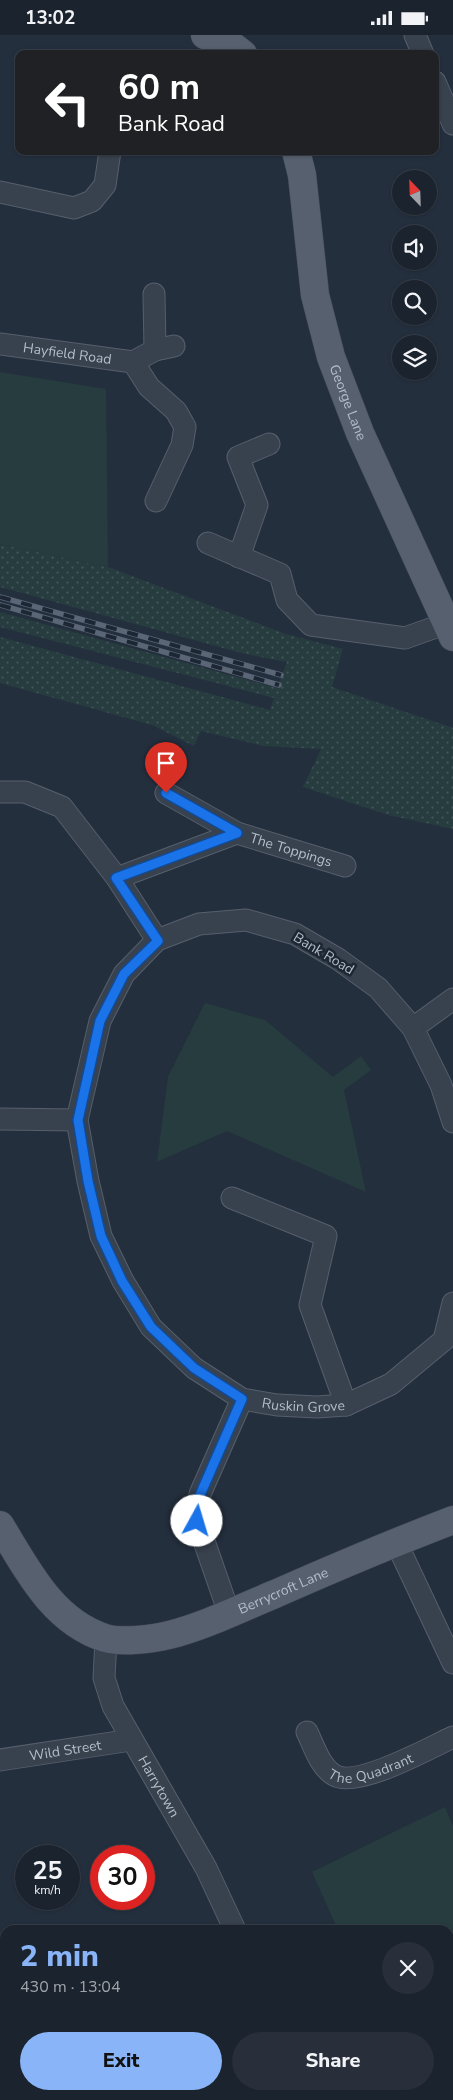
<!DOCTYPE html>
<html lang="en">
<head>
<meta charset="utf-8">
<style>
	body { margin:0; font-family:"Nunito Sans",sans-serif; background:#282f3a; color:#f1f3f6; height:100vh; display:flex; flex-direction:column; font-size:19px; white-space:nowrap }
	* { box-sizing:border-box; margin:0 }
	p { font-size:16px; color:#a0a4aa }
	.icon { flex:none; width:28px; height:28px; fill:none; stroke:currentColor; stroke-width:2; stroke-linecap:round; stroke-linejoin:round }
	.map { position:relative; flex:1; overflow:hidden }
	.details { position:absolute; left:0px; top:1890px; width:454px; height:175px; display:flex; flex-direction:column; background:#1b232e; border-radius:15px 15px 0 0; box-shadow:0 1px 4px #0004,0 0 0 1px #39404a }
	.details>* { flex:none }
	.hud { position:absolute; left:15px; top:15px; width:424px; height:105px; border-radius:10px; box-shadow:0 1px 4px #0004,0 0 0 1px #39404a; background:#202124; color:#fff; overflow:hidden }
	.needle { width:32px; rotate:337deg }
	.fabs { position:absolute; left:392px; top:135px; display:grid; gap:10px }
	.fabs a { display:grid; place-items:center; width:45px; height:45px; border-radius:50%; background:#1b232e; box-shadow:0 1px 4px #0004,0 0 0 1px #39404a; font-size:25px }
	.speed { position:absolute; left:15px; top:1810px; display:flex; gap:10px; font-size:25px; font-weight:700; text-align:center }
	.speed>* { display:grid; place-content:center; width:65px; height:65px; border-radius:50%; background:#1b232e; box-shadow:0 1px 4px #0004,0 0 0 1px #39404a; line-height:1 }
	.speed small { font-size:12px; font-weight:400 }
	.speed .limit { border:8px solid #d22; background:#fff; color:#111 }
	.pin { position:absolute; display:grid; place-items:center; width:42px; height:42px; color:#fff; margin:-51px -21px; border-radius:50% 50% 50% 0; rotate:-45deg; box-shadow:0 0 5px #0007 }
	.pin .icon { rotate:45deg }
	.me { position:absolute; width:55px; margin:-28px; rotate:6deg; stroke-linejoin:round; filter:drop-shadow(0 0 4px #0008) }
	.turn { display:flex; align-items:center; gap:18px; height:105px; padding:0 20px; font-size:22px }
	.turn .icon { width:65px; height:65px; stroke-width:2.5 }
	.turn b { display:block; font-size:35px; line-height:42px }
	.round { display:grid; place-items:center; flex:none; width:52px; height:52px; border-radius:26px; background:#282f3a }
	.head { display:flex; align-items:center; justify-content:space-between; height:85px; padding:0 20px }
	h1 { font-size:30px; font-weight:800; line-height:38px; color:#8ab4f8 }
	.primary-button { display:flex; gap:10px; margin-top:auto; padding:10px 20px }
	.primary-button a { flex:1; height:58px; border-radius:30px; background:#8ab4f8; color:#111; font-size:20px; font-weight:800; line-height:58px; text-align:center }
	.primary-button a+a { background:#282f3a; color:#f1f3f6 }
	.status { display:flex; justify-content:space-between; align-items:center; height:35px; padding:0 25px; background:#1b232e; direction:ltr }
	.status svg { height:14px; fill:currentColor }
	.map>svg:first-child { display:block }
</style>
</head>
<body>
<div class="status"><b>13:02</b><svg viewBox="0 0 49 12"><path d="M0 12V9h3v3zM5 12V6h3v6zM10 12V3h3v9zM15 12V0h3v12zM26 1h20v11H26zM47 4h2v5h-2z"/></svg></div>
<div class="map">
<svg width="453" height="2065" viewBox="0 0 453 2065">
	<defs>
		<pattern id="grass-dots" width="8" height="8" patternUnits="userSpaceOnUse" patternTransform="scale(1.25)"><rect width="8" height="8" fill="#263c3f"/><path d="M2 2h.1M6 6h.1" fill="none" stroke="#435659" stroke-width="1.8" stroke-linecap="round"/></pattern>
	</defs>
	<rect width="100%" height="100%" fill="#242f3e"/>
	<polygon fill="url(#grass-dots)" points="0,509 108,532 286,599 343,614 332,652 453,693 453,794 388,780 303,752 321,714 263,711 201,696 194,711 152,690 0,648 0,602 270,675 274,663 0,592 0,577 277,653 287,627 245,619 0,552"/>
	<g fill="#263c3f">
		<polygon points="0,337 106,354 108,532 0,509"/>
		<polygon points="205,968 265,985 333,1042 361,1021 371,1035 344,1055 366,1157 227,1096 157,1127 168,1042"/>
		<polygon points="445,1772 453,1791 453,2029 449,2031 449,1895 338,1895 312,1837"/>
	</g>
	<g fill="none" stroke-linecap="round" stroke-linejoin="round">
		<defs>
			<g id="minor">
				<polyline points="415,0 423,19"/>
				<polyline points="435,47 453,89"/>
				<polyline points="0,157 74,173 92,166 105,150 110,116"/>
				<path id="s1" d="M0,309l133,18 22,-12 -1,-56"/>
				<polyline points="155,315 174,311"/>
				<polyline points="133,327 149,352 176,376 185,392 182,410 156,466"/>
				<polyline points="208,508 280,539 287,565 311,590 405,603 447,588"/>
				<polyline points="239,522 257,470 238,422 269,409"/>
				<polyline points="0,757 25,757 62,772 117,843 157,905"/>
				<path id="s2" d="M166,758l71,40 108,33"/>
				<polyline points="117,843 237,798"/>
				<polyline points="453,964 413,993 441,1050 453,1087"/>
				<path id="s3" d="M413,993l-35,-40 -40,-29 -43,-25 -49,-14 -47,4 -42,16 -33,34 -24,47 -23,99 11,61 13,55 22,45 28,46 43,41 48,31 35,6 40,2 29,-2 45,-21 53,-44 9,-37"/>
				<polyline points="0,1084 77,1085"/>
				<polyline points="232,1163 326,1201 310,1270 346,1370"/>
				<polyline points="396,1507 453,1628"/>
				<polyline points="229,1578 197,1486 200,1459 242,1364"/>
				<path id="s4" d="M106,1604l-2,39 9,28 93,162 29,62"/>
				<path id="s5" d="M307,1697c7,14 13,35 27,43 23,14 95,-27 119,-38"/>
				<path id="s6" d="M0,1725l131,-20"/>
				<polyline points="0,1951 5,1969"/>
				<polyline points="0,2017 5,2015"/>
				<polyline points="30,2060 31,2065"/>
				<polyline points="307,2060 309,2065"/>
			</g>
			<g id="major">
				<polyline points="205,0 230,9 243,19"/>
				<path id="s7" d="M296,116l6,24 13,120 16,62 29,76 93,204"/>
				<path id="s8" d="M0,1490c27,44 52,96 105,113 16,5 48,1 64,-3 36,-9 72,-27 106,-41 59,-26 118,-51 178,-74"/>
			</g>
		</defs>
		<use href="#minor" stroke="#565f6c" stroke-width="23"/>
		<use href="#major" stroke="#414a57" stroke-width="29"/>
		<use href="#minor" stroke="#38414e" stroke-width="21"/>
		<use href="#major" stroke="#56606e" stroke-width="28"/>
		<defs>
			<g id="rail">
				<polyline points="0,562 281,640"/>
				<polyline points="0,570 279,650"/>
			</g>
		</defs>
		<use href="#rail" stroke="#5a6575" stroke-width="5.5"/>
		<use href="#rail" stroke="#1d2633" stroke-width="4" stroke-dasharray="11" stroke-linecap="butt"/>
	</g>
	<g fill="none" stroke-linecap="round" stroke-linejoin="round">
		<defs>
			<polyline id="route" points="166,758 237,798 116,843 158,906 124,939 100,986 78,1085 88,1146 101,1201 122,1246 151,1292 194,1333 242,1364 200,1460 197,1486"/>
		</defs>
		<use href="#route" stroke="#114b97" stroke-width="12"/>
		<use href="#route" stroke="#1a73e8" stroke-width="9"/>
	</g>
	<g text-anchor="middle" stroke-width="5" stroke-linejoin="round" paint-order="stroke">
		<g font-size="14" fill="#b4bcc9" stroke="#1d2633">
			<text dy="5" stroke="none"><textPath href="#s1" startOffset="68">Hayfield Road</textPath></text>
			<text dy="5" stroke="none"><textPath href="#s7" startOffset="258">George Lane</textPath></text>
			<text dy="5" stroke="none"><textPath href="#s2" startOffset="138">The Toppings</textPath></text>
			<text transform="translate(324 918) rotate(31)" y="5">Bank Road</text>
			<text dy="5" stroke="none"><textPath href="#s3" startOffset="898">Ruskin Grove</textPath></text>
			<text dy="5" stroke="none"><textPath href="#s8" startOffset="345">Berrycroft Lane</textPath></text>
			<text dy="5" stroke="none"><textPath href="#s6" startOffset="66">Wild Street</textPath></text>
			<text dy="5" stroke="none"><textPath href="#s5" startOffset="90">The Quadrant</textPath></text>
			<text dy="5" stroke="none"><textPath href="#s4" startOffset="161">Harrytown</textPath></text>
		</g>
	</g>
</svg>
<div class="fabs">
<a><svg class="needle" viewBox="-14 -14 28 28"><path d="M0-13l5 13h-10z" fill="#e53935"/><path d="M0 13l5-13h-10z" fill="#a0a4aa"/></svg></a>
<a><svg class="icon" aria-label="sound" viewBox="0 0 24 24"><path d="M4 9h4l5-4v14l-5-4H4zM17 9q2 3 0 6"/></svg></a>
<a><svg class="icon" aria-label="search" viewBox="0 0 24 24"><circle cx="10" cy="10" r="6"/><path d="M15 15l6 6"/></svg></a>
<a><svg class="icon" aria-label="layers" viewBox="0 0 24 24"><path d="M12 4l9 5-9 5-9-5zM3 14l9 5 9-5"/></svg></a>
</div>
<div class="speed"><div>25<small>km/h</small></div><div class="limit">30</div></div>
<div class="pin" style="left:166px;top:758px;background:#d93025"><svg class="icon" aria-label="arrive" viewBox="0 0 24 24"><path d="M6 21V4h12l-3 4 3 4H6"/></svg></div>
<svg class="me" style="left:197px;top:1486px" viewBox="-20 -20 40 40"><circle r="19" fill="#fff"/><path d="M0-13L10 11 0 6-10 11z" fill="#1a73e8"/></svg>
<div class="hud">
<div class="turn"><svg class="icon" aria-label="left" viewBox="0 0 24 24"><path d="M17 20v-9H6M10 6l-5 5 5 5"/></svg><div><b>60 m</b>Bank Road</div></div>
</div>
<section class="details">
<div class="head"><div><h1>2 min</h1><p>430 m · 13:04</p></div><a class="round"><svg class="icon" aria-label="close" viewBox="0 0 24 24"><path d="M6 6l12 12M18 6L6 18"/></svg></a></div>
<div class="primary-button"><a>Exit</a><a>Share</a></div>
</section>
</div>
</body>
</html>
